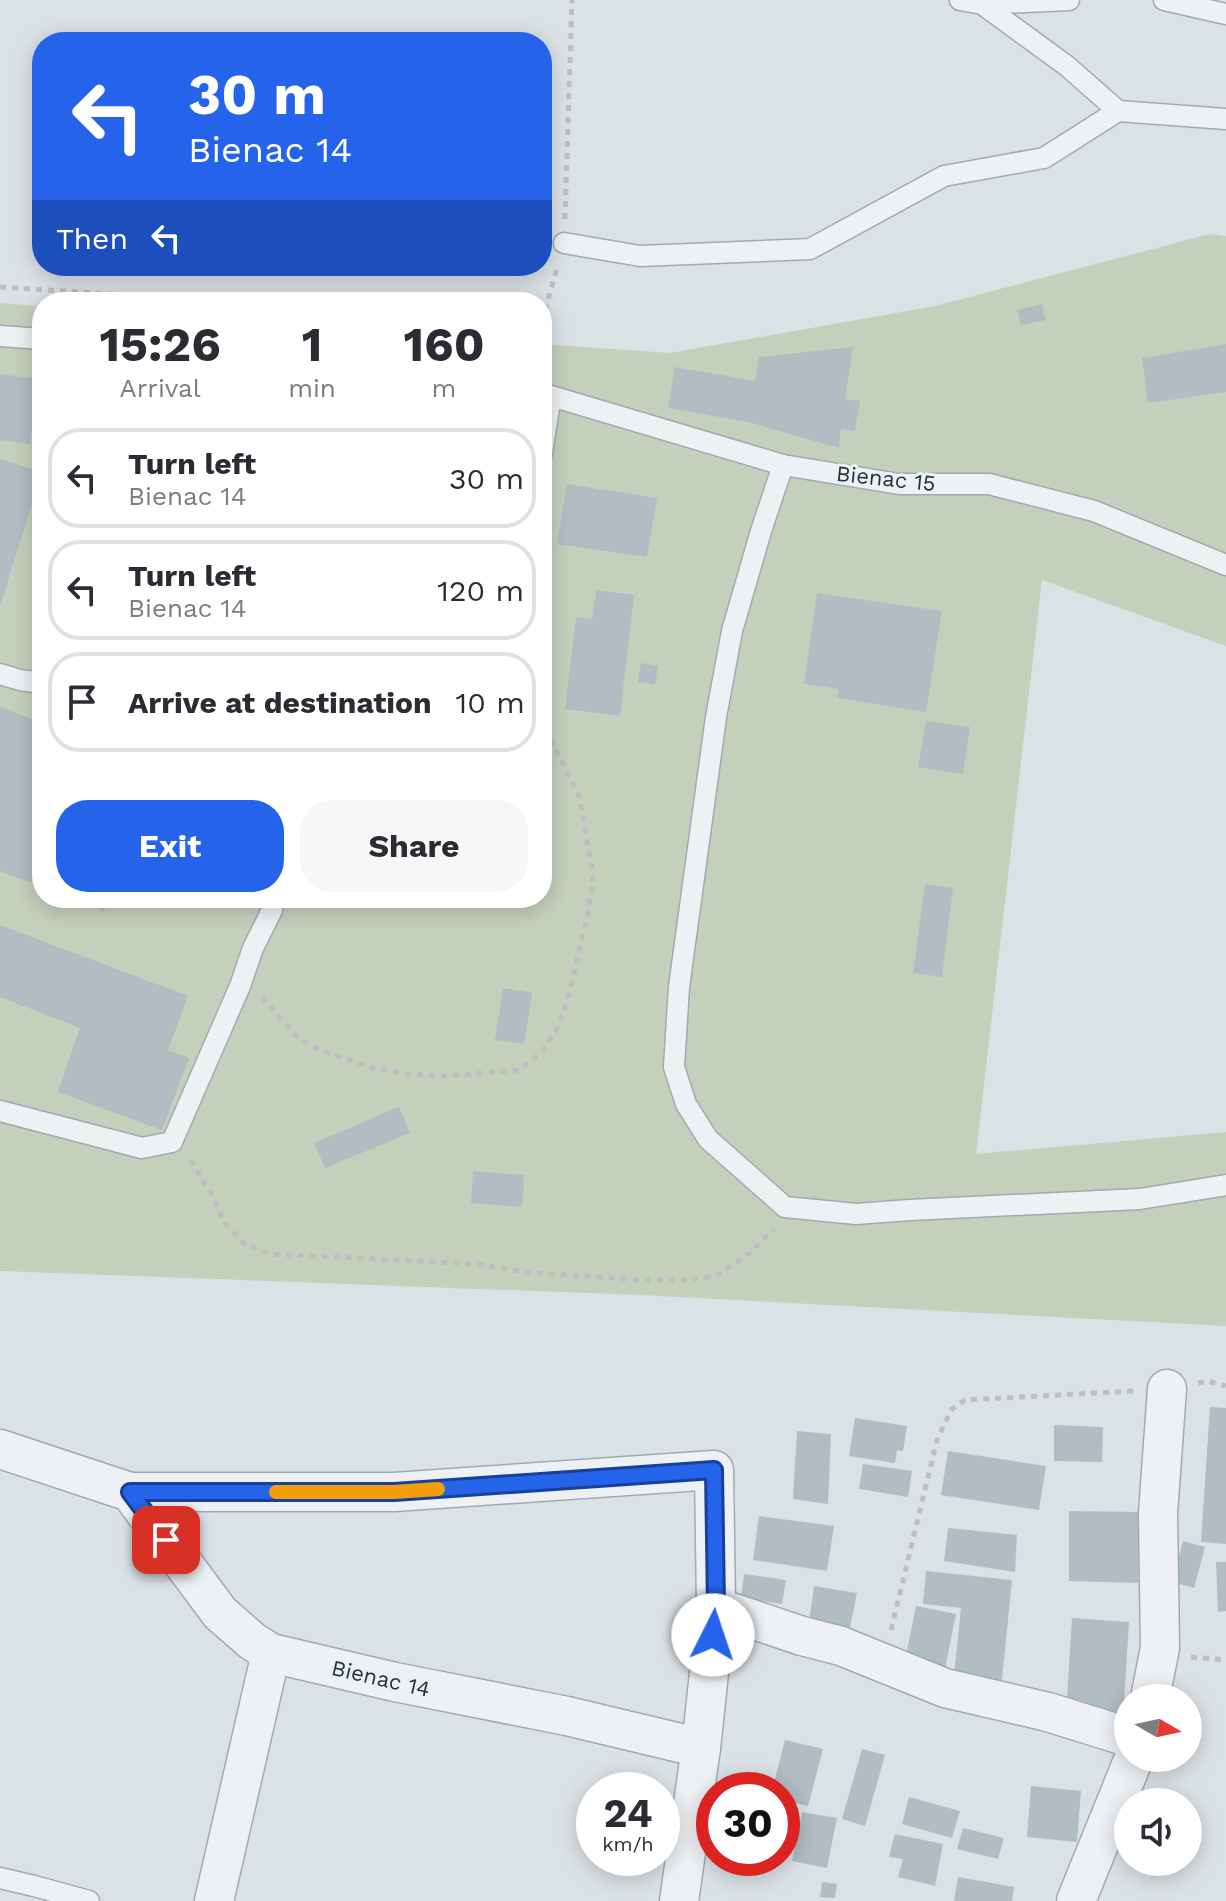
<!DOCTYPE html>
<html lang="en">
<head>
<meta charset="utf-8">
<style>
	body { margin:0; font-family:"Work Sans",sans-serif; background:#f7f7f7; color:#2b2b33; height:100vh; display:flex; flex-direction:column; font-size:30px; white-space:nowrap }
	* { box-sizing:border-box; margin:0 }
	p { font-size:26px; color:#7c7c81 }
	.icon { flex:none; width:44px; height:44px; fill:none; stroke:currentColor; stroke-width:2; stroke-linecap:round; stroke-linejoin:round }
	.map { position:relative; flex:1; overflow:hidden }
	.details { position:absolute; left:32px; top:292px; width:520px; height:616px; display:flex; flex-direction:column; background:#fff; border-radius:32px; box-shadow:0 4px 20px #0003 }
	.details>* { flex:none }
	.hud { position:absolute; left:32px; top:32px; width:520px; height:244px; border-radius:32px; box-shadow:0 4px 20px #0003; background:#2563eb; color:#fff; overflow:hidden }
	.needle { width:52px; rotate:99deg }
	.fabs { position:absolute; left:1114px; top:1684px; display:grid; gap:16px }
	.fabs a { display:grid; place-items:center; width:88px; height:88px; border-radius:50%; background:#fff; box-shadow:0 4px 20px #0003; font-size:40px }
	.speed { position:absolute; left:576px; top:1772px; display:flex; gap:16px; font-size:40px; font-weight:700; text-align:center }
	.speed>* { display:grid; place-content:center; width:104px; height:104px; border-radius:50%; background:#fff; box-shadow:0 4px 20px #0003; line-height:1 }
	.speed small { font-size:20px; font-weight:400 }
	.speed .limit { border:12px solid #d22; background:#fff; color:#111 }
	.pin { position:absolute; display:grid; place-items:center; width:68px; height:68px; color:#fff; margin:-34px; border-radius:16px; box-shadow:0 4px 12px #0006 }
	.me { position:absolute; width:88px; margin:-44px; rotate:4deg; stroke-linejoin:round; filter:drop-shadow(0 0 6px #0008) }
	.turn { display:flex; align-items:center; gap:28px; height:168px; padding:0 24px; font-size:36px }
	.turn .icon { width:104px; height:104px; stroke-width:2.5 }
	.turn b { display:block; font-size:56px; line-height:68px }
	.then { display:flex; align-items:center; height:76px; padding:0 24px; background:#0003; gap:16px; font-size:30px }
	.eta { display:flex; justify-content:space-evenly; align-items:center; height:136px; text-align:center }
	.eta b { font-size:48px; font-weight:700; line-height:56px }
	.primary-button { display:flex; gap:16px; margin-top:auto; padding:16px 24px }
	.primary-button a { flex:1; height:92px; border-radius:32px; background:#2563eb; color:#fff; font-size:32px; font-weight:700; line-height:92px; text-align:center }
	.primary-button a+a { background:#f7f7f7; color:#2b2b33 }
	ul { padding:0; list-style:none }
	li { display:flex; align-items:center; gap:24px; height:100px; margin:0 16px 12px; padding:0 8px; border:4px solid #e1e1e2; border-radius:32px }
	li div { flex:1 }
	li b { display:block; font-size:30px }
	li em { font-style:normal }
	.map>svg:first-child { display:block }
</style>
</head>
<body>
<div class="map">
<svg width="1226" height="1901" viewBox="0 0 1226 1901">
	<rect width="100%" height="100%" fill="#dbe2e6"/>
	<polygon fill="#c5d0bc" points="1210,234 1226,236 1226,646 1042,580 976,1154 1226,1132 1226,1326 640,1295 0,1271 0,303 42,306 42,898 542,898 542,344 670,353 935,306"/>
	<g fill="#b2bcc3">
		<polygon points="1042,304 1046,320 1021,325 1017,310"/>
		<polygon points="1226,344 1226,392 1148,403 1142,358"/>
		<polygon points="853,347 845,399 860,401 855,431 841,429 839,448 748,422 668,408 675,367 755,381 759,357"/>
		<polygon points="0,374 38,379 30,444 0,440"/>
		<polygon points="0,459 42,472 1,603 0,603"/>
		<polygon points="567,484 657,498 647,557 557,544"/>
		<polygon points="596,590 634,595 620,716 565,709 576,617 592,619"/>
		<polygon points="817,593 942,611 926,712 837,698 839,689 804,684"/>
		<polygon points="641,663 658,666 655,685 638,682"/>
		<polygon points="0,707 42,723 42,887 0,871"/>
		<polygon points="926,721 970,727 963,774 918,767"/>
		<polygon points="925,884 953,888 942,977 913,973"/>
		<polygon points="71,898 109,898 104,911"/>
		<polygon points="0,925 188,996 168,1050 189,1058 162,1130 58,1092 80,1028 0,997"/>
		<polygon points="503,988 532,993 524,1044 495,1040"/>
		<polygon points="399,1107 410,1133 325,1168 314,1143"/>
		<polygon points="473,1171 524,1175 522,1207 471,1203"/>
		<polygon points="1210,1407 1226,1408 1226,1544 1201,1542"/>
		<polygon points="855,1418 907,1426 903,1451 897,1450 895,1463 849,1456"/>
		<polygon points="1054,1425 1103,1427 1102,1462 1054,1461"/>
		<polygon points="797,1431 831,1434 828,1504 793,1499"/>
		<polygon points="948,1451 1046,1466 1039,1510 941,1495"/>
		<polygon points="863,1464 912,1471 908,1497 859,1489"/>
		<polygon points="1069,1511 1139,1512 1138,1583 1069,1581"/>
		<polygon points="759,1516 834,1526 827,1571 753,1560"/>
		<polygon points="948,1528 1017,1535 1015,1572 944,1561"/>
		<polygon points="1183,1541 1205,1547 1194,1588 1172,1582"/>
		<polygon points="1216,1562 1226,1562 1226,1611 1218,1612"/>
		<polygon points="926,1571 1012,1580 1001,1689 953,1684 961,1608 923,1604"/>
		<polygon points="744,1574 786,1580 782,1604 741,1598"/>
		<polygon points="814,1586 857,1593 848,1637 808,1630"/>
		<polygon points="916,1606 956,1614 944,1674 904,1666"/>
		<polygon points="1072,1618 1129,1622 1123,1718 1066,1714"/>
		<polygon points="785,1740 823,1749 808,1806 782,1800 782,1790 772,1790"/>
		<polygon points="862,1749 885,1755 865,1826 842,1819"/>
		<polygon points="1031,1786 1081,1791 1077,1842 1027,1837"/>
		<polygon points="909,1797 960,1811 952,1838 902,1824"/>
		<polygon points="782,1804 799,1809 789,1846 782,1844"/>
		<polygon points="802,1812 837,1818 827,1868 792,1861"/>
		<polygon points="963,1828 1004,1838 998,1859 957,1849"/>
		<polygon points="895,1834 943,1844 935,1886 898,1877 903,1859 889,1857"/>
		<polygon points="958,1877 1014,1887 1012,1901 954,1901"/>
		<polygon points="822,1882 837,1884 835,1898 820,1897"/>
	</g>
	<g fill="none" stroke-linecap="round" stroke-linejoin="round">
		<defs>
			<g id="lane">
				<polyline points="960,0 982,4 1067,66 1118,111 1226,119"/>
				<polyline points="1164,0 1226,14"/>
				<polyline points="982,4 1069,0"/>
				<polyline points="564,243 640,256 810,249 944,176 1044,158 1118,111"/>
				<polyline points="0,336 42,339"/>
				<polyline points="542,395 551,396 783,465 899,484 989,484 1094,511 1226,565"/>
				<polyline points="542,453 551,396"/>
				<polyline points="783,465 761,531 732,631 716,717 679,987 674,1067 686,1104 708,1139 785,1207 856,1214 910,1210 1140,1199 1226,1185"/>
				<polyline points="0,674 20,680 42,683"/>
				<polyline points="0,1111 142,1148 172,1142 240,986 253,948 272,910 272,898"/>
				<polyline points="0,1878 34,1886 89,1901"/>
			</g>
			<g id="street">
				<polyline points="0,1449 130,1492 220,1613 252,1641 271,1653 395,1682 567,1716 701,1748"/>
				<polyline points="130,1492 394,1492 714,1470 716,1607 701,1748 679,1901"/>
				<polyline points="716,1607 802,1636 841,1646 945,1688 1048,1712 1128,1737"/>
				<polyline points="1150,1698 1160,1648 1158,1513 1167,1389"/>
				<polyline points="214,1901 271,1653"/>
				<polyline points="1076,1901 1134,1758"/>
			</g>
		</defs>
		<use href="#lane" stroke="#a1aab0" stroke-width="23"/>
		<use href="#street" stroke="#a1aab0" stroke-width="41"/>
		<g stroke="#babfc4" stroke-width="5" stroke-dasharray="6 6" stroke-linecap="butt">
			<polyline points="565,219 572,0"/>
			<polyline points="0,287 237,302"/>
			<polyline points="542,322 557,268"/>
			<polyline points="262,997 298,1038 322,1051 373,1068 405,1074 445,1076 520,1070 542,1052 558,1027 567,1002 588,913 593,882 592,867 579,796 549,736 542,728"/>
			<polyline points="190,1160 213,1196 225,1224 245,1244 271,1254 479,1264 524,1272 642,1280 687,1280 716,1276 750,1253 774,1229"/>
			<polyline points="1198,1383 1208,1381 1226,1386"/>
			<polyline points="891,1630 937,1440 951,1410 965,1400 1133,1391"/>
			<polyline points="1191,1657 1226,1660"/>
		</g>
		<use href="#lane" stroke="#eef1f4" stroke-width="20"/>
		<use href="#street" stroke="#eef1f4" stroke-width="38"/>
	</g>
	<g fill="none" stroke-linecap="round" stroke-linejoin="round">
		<defs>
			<polyline id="route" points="166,1540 130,1492 394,1492 714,1470 716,1607 713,1635"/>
		</defs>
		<use href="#route" stroke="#184099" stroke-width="20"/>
		<use href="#route" stroke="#2563eb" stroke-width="14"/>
		<polyline stroke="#f59e0b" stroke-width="14" points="276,1492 394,1492 438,1489"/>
	</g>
	<g text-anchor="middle" stroke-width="6" stroke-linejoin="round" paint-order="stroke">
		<g font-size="22" fill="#25323c" stroke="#eaf0f4">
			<text transform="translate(886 478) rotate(6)" y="8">Bienac 15</text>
			<text transform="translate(381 1678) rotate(13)" y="8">Bienac 14</text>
		</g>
	</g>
</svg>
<div class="fabs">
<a><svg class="needle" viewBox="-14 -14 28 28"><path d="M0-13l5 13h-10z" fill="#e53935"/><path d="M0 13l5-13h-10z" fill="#7c7c81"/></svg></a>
<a><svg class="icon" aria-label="sound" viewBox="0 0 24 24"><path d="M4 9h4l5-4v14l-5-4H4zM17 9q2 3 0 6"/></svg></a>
</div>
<div class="speed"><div>24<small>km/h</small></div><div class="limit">30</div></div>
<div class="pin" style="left:166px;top:1540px;background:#d93025"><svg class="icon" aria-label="arrive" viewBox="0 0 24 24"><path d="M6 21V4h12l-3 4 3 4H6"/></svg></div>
<svg class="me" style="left:713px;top:1635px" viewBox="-20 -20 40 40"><circle r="19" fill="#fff"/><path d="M0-13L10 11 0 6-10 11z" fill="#2563eb"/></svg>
<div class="hud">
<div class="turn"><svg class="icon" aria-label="left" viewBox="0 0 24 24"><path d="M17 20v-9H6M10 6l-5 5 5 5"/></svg><div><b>30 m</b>Bienac 14</div></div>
<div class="then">Then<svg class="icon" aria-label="left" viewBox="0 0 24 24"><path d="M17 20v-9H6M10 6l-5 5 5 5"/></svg></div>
</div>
<section class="details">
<div class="eta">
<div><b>15:26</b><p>Arrival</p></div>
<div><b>1</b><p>min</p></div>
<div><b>160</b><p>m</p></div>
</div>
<ul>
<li><svg class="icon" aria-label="left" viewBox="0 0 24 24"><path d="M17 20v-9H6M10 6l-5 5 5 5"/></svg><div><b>Turn left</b><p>Bienac 14</p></div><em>30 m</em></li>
<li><svg class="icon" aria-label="left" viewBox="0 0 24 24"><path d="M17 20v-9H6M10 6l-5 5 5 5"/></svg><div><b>Turn left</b><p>Bienac 14</p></div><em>120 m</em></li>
<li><svg class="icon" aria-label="arrive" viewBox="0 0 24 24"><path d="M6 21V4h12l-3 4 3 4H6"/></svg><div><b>Arrive at destination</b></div><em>10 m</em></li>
</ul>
<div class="primary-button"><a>Exit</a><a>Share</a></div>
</section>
</div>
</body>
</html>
